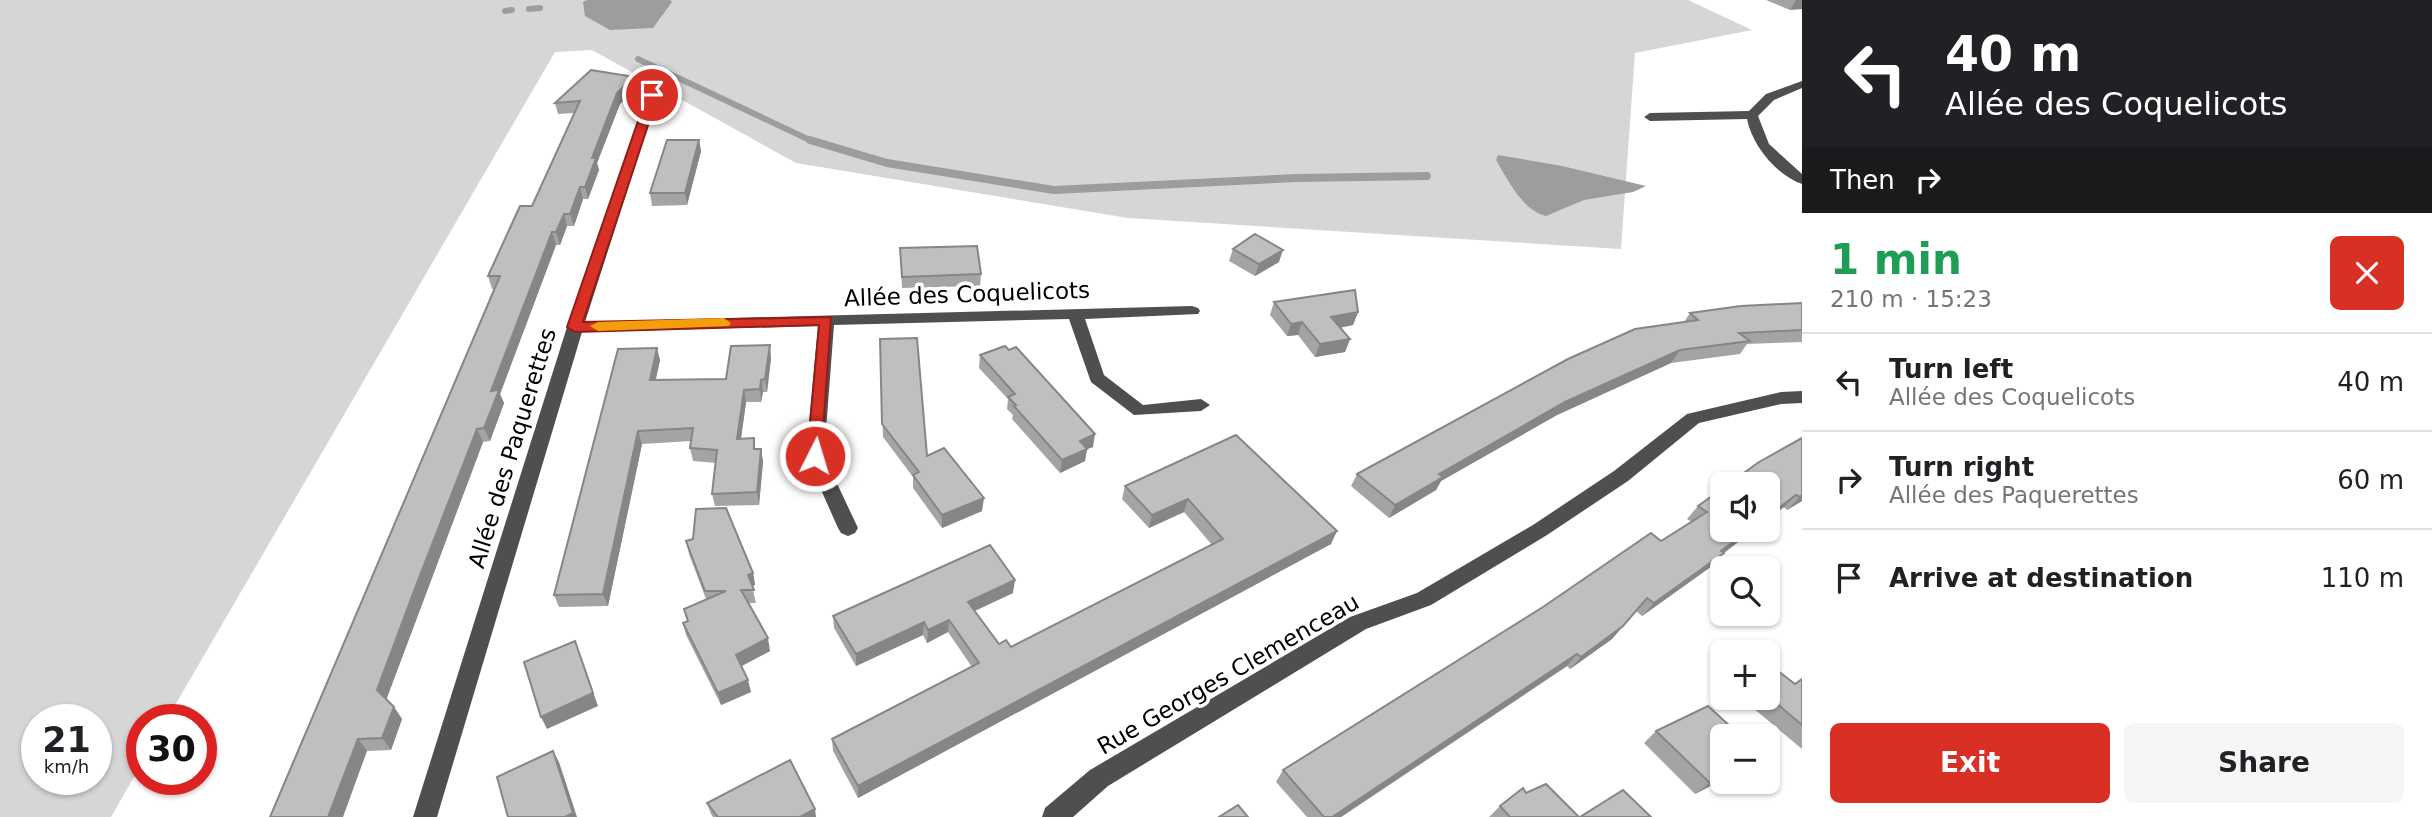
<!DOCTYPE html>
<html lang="en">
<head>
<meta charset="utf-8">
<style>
	body { margin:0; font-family:"DejaVu Sans",sans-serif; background:#f6f6f6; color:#202124; height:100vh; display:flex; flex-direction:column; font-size:26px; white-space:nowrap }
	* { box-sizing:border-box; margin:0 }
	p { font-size:23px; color:#757577 }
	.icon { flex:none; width:38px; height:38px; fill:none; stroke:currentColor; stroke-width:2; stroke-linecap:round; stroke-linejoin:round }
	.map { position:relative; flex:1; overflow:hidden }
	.panel { display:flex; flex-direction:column; background:#fff; width:630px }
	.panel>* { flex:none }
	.guide { background:#202124; color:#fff; overflow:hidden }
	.tools { position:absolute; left:1710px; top:472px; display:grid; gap:14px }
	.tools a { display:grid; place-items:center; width:70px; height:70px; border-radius:10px; background:#fff; box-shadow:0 2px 5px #0004; font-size:35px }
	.speed { position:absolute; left:21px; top:704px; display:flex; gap:14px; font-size:35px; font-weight:700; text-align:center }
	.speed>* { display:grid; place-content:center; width:91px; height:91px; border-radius:50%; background:#fff; box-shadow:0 2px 5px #0004; line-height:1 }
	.speed small { font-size:18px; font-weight:400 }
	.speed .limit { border:10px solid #d22; background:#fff; color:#111 }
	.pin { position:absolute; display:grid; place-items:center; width:60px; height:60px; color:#fff; margin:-30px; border:4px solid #fff; border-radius:50%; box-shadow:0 2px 7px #0007 }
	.me { position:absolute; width:77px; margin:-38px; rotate:5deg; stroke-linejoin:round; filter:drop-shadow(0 0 5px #0008) }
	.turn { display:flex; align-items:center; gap:24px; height:147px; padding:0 28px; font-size:32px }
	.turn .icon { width:91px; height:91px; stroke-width:2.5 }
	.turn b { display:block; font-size:49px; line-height:60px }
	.then { display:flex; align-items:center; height:66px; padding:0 28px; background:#0003; gap:14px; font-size:26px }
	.round { display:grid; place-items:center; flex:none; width:74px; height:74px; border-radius:10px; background:#f6f6f6 }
	.overview { display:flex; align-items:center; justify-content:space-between; height:119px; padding:0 28px }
	h1 { font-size:42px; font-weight:600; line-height:52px; color:#1e9e55 }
	.cta { display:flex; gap:14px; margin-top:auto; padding:14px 28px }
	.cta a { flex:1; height:80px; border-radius:10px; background:#d93025; color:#fff; font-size:28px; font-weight:600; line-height:80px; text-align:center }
	.cta a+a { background:#f6f6f6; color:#202124 }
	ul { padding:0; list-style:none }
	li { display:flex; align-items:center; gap:21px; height:98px; padding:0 28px; border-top:2px solid #e0e0e0 }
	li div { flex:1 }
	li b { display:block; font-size:26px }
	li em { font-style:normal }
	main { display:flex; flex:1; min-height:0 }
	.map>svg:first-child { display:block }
</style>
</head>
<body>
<main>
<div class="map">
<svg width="1802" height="817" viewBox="0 0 1802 817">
	<rect width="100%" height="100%" fill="#fff"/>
	<path fill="#d6d6d6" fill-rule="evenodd" d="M0,0h1688l64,30 -117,23 -14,196 -493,-31 -332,-55 -204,-113 -37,2 -388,667h-25v44l-31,54h-111zM37,719h59v60h-59z"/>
	<g fill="#9d9d9d">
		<polygon points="587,0 670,0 672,2 653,28 610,30 585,16 583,2"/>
		<path d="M1498,155l64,11 84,20 -13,6 -49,8 -38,16c-24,-6 -38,-36 -50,-56z"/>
	</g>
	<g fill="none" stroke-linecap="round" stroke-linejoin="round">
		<g stroke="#9d9d9d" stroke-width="6">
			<polyline points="529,9 540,8"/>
			<polyline points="505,11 512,10"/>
			<polyline points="638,59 814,142"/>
		</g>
		<polyline stroke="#9d9d9d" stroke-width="8" points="810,140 887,163 1054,190 1296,178 1427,176"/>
		<g fill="#4f4f4f" fill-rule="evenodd">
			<path d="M1802,81v7l-28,12 -16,16 11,28 33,30v10c-26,-9 -50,-39 -55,-65l-97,2 -6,-4 6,-4 99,-2 17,-17z"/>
			<polygon points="648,93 658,95 585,322 1192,306 1198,308 1200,311 1198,314 1085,319 1104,375 1143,405 1201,399 1210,405 1201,411 1134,415 1091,382 1069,319 834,325 824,456 858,528 855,533 848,536 841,533 838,528 806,456 818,326 582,332 437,817 413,817 567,327"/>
			<polygon points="1802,391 1802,403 1781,404 1699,423 1628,481 1547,535 1431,605 1366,629 1108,786 1073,817 1042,817 1045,808 1090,770 1350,617 1417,593 1533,525 1614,471 1687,414 1781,392"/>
		</g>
	</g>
	<g fill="#a4a4a4">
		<polygon points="1766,0 1802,0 1790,10"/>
		<polygon points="634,77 637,88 620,104 597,163 599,170 588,199 583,199 574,226 567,226 560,245 556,245 500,394 504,403 490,441 483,442 386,700 394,707 402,719 391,750 367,751 270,817 494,289 492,289 488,276 532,206 574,113 558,114 555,103"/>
		<polygon points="699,140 701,151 687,205 652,206 650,193"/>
		<polygon points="900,248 981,274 980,286 902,288"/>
		<polygon points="1233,249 1279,262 1255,276 1229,261"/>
		<polygon points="1274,302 1358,312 1353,325 1340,328 1350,339 1345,352 1315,357 1298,335 1287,336 1270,315"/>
		<polygon points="1802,303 1802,342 1747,344 1740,354 1671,363 1557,415 1441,481 1436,490 1389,518 1351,486 1357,474 1684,322 1690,313"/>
		<polygon points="880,339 927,456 982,511 942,528 913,488 913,477 883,437"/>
		<polygon points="980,355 1093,447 1087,449 1085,461 1060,473 1012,419 1013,415 1007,409 1008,399 979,368"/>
		<polygon points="771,358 767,392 763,392 761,402 746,402 741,439 756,449 761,449 763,462 759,505 715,506 712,494 716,463 693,461 690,448 691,441 642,444 608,606 559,607 554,595 660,360 655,380 726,379"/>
		<polygon points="1236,435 1331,544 858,798 833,751 832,739 972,667 948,632 927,643 923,635 856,666 834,628 833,616 1013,593 975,611 999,644 1011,647 1212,545 1184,512 1149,528 1122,499 1125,486"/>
		<polygon points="1802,438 1802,501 1787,510 1784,507"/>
		<polygon points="1722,489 1724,553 1712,566 1642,616 1636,611 1612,639 1570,669 1567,666 1341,817 1307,817 1276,782 1283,770 1692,522 1687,519 1698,506"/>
		<polygon points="686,541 753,573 755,585 752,586 756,603 748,603 770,651 741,666 751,692 721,705 686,635 683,623 687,621 684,609 706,599 689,554"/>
		<polygon points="1768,677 1795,684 1802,679 1802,749 1741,698 1768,698"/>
		<polygon points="1656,731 1722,780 1695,794 1644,743"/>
		<polygon points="1526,793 1579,817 1489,817 1500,806"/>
		<polygon points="707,803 816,817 713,817 711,814"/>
	</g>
	<g fill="#868686">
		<polygon points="1796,0 1802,0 1802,9 1790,10"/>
		<polygon points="634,77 637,88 620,104 597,163 599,170 588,199 585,187 592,158 617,93"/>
		<polygon points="699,140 701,151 687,205 685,193"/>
		<polygon points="580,187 583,199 574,226 570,214"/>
		<polygon points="564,214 567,226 560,245 556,232"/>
		<polygon points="552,232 556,245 500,394 504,403 490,441 484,428 491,391"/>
		<polygon points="1283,250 1279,262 1255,276 1259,264"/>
		<polygon points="1358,312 1353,325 1326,330 1331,317"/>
		<polygon points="1302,322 1298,335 1287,336 1291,324"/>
		<polygon points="1350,339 1345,352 1315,357 1320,344"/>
		<polygon points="770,345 771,358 767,392 765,379"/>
		<polygon points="657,348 660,360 653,393 650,380"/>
		<polygon points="1680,350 1671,363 1557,415 1441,481 1436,490 1389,518 1395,505 1439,474 1565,402"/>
		<polygon points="761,380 763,392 761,402 760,389"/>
		<polygon points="744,390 746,402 739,452 737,439"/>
		<polygon points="477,429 483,442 385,703 377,690"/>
		<polygon points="638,431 642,444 608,606 603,594"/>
		<polygon points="1095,434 1093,447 1087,449 1085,461 1060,473 1062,460 1080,441"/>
		<polygon points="761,449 763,462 759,505 757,492"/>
		<polygon points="1796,495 1784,507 1768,520 1768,516"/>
		<polygon points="1802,495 1802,501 1787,510"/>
		<polygon points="984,498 982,511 942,528 942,515"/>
		<polygon points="1188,499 1184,512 1149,528 1152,515"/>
		<polygon points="1749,530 1754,530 1720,556 1724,553 1712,566 1642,616 1654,603"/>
		<polygon points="1337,531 1331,544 858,798 858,786"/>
		<polygon points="753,573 755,585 750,587 748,575"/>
		<polygon points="1015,580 1013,593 967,614 968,602"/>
		<polygon points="949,620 948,632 927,643 928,630"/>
		<polygon points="924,622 923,635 856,666 856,654"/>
		<polygon points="1623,626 1612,639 1570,669 1581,657"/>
		<polygon points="768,638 770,651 738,668 736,655"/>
		<polygon points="575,641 598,706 547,729 541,717"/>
		<polygon points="1577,654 1567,666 1341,817 1332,817"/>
		<polygon points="748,680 751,692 721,705 718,693"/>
		<polygon points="394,707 402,719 391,750 382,738"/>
		<polygon points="358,739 367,751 343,817 328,817"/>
		<polygon points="553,751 559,762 577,817 565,817"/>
		<polygon points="1722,776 1722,780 1695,794 1710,783"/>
		<polygon points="815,809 816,817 800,817"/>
	</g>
	<g fill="#bfbfbf" stroke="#868686" stroke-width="2">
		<polygon points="591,70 634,77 617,93 592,158 596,158 585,187 580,187 570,214 564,214 556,232 552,232 491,391 499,390 484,428 477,429 417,583 377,690 394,707 382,738 358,739 328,817 270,817 500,276 488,276 520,206 532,206 580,101 555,103"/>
		<polygon points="667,140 699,140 685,193 650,193"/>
		<polygon points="1255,234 1283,250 1259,264 1233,249"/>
		<polygon points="977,246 981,274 902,277 900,248"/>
		<polygon points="1355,290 1358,312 1331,317 1350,339 1320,344 1302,322 1291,324 1274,302"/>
		<polygon points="1802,303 1802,330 1739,333 1750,341 1680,350 1565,402 1439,474 1443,477 1395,505 1357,474 1568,359 1635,329 1698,320 1690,313 1741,306"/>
		<polygon points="917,338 927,456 944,448 984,498 942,515 913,475 919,472 882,424 880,339"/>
		<polygon points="770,345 765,379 761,380 760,389 744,390 737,439 754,438 754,449 761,449 757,492 712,494 717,450 690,448 693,428 638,431 603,594 554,595 618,349 657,348 650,380 726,379 731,346"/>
		<polygon points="1005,346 1009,350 1016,347 1095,434 1080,441 1087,449 1062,460 1014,406 1016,405 1008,397 1015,394 980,355"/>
		<polygon points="1236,435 1337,531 858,786 832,739 979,663 949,620 928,630 924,622 856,654 833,616 990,545 1015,580 968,602 999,644 1006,640 1011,647 1223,539 1188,499 1152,515 1125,486"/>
		<polygon points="1802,438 1802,495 1800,497 1796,495 1768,516 1768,485 1727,485 1759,462"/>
		<polygon points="1722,489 1722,530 1749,530 1721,551 1724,553 1654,603 1647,598 1623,626 1581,657 1577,654 1332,817 1324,817 1283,770 1543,607 1651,533 1661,541 1707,512 1698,506"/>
		<polygon points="726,508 753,573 748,575 754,590 741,590 768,638 736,655 748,680 718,693 683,623 688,621 684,609 726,591 705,591 686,541 693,539 696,509"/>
		<polygon points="575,641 593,693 541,717 524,662"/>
		<polygon points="1778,671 1795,684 1802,679 1802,725 1768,696 1768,677"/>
		<polygon points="1708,706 1742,737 1722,737 1722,776 1710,783 1656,731"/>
		<polygon points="553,751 573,813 565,817 508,817 497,777"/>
		<polygon points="790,760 815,809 800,817 718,817 707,803"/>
		<polygon points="1546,784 1579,817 1510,817 1500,806 1523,788 1526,793"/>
		<polygon points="1623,790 1651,817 1580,817"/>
		<polygon points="1238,805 1248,817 1219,817"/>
	</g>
	<polygon fill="#d93025" stroke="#8d1f18" stroke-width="2" points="652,92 658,95 583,322 831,317 821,460 815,462 807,456 819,325 575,332 567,327 647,95"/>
	<polygon fill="#f59e0b" points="724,318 731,323 729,326 598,331 590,326 598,322"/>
	<g text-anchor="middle" stroke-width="7" stroke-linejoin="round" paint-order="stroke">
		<g font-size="23" fill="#000" stroke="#fff">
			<text transform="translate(967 294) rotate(-2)" y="8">Allée des Coquelicots</text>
			<text transform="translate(512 448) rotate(-73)" y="8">Allée des Paquerettes</text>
			<text transform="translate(1228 674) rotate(-30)" y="8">Rue Georges Clemenceau</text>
		</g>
	</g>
</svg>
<div class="tools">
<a><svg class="icon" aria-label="sound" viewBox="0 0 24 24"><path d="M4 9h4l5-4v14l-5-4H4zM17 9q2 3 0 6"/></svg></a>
<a><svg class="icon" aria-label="search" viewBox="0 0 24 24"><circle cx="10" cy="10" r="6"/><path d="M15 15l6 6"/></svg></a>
<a>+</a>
<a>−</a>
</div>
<div class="speed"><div>21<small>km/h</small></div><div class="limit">30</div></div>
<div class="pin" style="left:652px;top:95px;background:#d93025"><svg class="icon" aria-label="arrive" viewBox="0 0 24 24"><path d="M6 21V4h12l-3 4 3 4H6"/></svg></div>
<svg class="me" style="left:815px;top:456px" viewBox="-20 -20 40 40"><circle r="17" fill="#d93025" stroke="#fff" stroke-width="3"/><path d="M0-11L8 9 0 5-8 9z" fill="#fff"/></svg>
</div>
<section class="panel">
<div class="guide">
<div class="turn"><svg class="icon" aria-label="left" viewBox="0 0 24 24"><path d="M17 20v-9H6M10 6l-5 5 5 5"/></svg><div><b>40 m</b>Allée des Coquelicots</div></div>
<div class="then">Then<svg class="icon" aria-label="right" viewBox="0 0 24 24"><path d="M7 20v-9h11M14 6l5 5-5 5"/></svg></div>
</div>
<div class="overview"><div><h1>1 min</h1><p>210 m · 15:23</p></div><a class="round" style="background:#d93025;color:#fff"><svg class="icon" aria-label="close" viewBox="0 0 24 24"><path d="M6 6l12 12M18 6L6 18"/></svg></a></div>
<ul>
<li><svg class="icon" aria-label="left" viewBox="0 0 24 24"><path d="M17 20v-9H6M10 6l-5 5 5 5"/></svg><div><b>Turn left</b><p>Allée des Coquelicots</p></div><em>40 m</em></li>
<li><svg class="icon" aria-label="right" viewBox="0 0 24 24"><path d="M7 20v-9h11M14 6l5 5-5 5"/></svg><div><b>Turn right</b><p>Allée des Paquerettes</p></div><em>60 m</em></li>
<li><svg class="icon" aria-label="arrive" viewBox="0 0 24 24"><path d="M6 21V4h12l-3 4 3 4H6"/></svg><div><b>Arrive at destination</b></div><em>110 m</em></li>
</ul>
<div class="cta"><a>Exit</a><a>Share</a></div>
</section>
</main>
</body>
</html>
